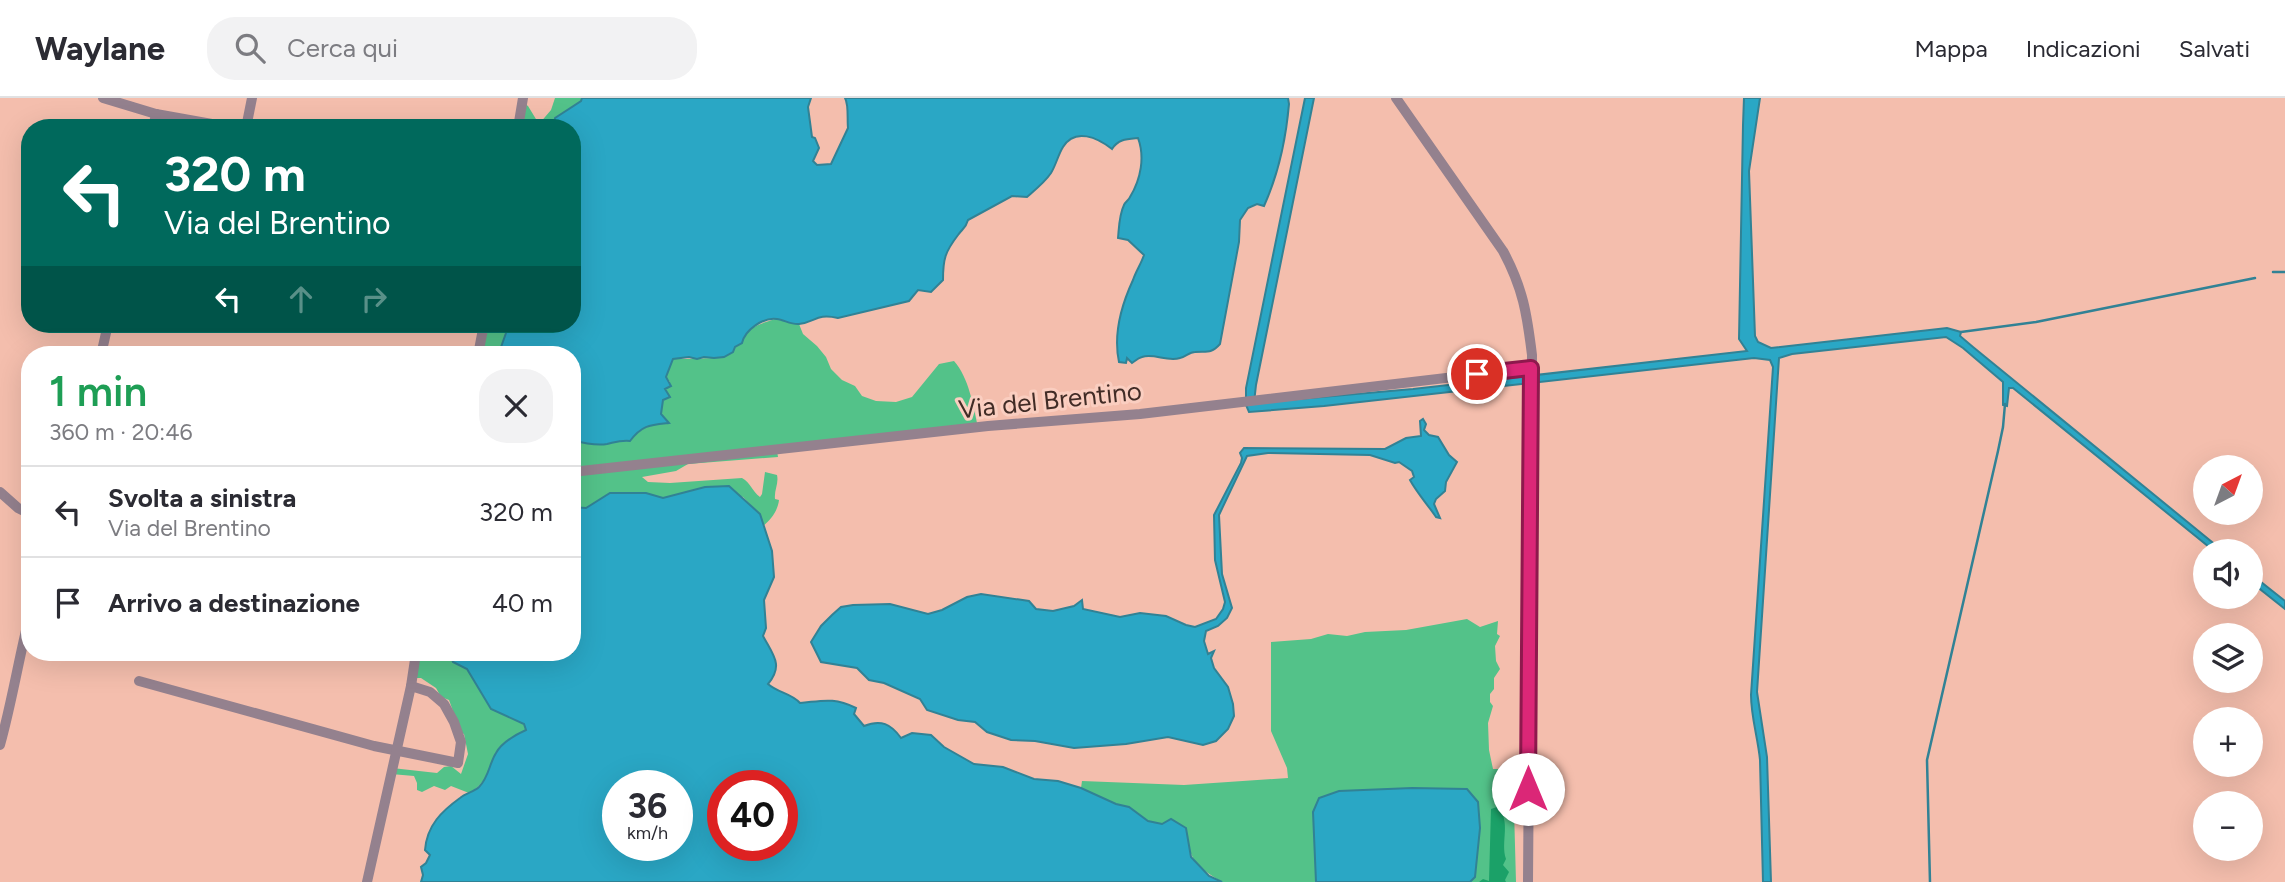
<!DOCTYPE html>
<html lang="it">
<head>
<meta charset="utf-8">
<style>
	body { margin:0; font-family:Figtree,sans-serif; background:#f2f2f3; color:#2b2b33; height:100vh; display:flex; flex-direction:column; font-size:26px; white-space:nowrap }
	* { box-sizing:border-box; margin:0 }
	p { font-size:23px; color:#7c7c81 }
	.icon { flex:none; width:38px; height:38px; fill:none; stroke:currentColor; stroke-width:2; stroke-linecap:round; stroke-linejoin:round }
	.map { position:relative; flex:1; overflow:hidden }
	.drawer { position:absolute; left:21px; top:248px; width:560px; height:315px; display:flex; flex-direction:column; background:#fff; border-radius:28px; box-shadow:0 7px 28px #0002 }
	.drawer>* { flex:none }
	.banner { position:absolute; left:21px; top:21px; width:560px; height:214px; border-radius:28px; box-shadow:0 7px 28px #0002; background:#00695c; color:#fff; overflow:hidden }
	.needle { width:46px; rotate:41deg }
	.tools { position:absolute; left:2193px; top:357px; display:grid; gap:14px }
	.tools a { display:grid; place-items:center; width:70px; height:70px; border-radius:50%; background:#fff; box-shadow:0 7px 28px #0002; font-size:35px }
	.speed { position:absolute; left:602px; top:672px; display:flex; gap:14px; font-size:35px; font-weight:700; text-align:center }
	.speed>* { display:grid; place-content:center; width:91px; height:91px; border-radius:50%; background:#fff; box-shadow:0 7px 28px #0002; line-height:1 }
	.speed small { font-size:18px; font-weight:400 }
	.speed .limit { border:10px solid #d22; background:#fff; color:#111 }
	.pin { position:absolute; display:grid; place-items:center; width:60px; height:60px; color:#fff; margin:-30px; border:4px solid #fff; border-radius:50%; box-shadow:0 2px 7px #0007 }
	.me { position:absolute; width:77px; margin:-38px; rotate:0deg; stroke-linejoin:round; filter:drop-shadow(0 0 5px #0008) }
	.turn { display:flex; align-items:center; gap:24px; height:147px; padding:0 28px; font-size:32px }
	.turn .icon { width:91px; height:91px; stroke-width:2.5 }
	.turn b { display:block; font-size:49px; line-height:60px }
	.lanes { display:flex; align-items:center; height:66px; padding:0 28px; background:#0003; justify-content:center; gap:35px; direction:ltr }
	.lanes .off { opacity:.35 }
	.round { display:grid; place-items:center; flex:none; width:74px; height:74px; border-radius:28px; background:#f2f2f3 }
	.summary { display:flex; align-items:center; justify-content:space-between; height:119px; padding:0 28px }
	h1 { font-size:42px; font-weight:600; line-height:52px; color:#1e9e55 }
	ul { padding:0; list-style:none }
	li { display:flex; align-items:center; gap:21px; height:91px; padding:0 28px; border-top:2px solid #e1e1e2 }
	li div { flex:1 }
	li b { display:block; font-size:26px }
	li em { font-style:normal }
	header { display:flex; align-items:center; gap:42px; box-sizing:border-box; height:98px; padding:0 35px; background:#fff; border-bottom:2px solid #e1e1e2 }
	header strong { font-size:33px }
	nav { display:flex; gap:38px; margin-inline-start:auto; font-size:24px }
	.search { width:490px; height:63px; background:#f2f2f3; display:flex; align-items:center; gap:18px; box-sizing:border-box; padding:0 24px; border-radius:28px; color:#7c7c81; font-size:26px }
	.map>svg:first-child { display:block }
</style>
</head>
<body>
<header>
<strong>Waylane</strong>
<div class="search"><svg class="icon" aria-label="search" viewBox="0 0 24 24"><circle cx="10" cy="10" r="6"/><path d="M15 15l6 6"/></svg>Cerca qui</div>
<nav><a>Mappa</a><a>Indicazioni</a><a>Salvati</a></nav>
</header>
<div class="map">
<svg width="2285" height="784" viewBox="0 0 2285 784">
	<rect width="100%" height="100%" fill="#f4bead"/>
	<g fill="#53c289">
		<polygon points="555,0 582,0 582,3 556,20 554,30 518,30 522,4 528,8 539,26 551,12"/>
		<path d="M775,221l24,5 4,10 14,12 9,11 5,12 11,11 13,6 7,10 14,5 20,1 16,-5 27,-33 15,-3c15,17 19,44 24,66l-201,24 1,6 -90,7 -12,7 -34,6 6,5 22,1 72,-5c9,5 10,13 18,19l2,-3 3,-22 12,3c2,9 -3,15 -2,24l4,1c-1,10 -8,20 -16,26l-4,-12 -16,-17 -38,-10 -42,11 -17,-5h-36l-24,15 -14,-1v-67c11,3 23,6 35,4 9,-2 14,-4 23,-3 11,-14 20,-16 38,-18l-7,-8 4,-26 5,-7 -4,-5 7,-18c9,0 38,0 44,-2 8,-4 17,-10 25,-14 4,-16 18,-19 33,-24z"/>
		<polygon points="484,226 503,226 506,235 506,257 478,257"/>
		<path d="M1467,521l13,8 18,-6 -1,13 3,2 -5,10 1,15 4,8 -6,9v11l-4,5v8l3,4 -5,17 1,27 4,19h17l3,4 3,109h-46l5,-5 -8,-88 -55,-1 -73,3 -26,21 3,70h-94c-30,-19 -30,-19 -37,-54l-14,-9 -9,6 -14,-4 -19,-14 -13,-3 -35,-16 1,-7 102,4 104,-7 -1,-10 -16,-37v-89l40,-3 17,-5 19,2 18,-4 41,-2z"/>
		<path d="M416,555h34l3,9 14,7 9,12 49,43 1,7c-40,13 -27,46 -57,62l-18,-7 -6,4 -11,-4 -12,6 -5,-2v-7l-3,-7 -23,-2 1,-6 45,5 7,-6 7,-1 10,8 7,-20 -4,-20 -3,-1 -12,-33 -8,-3 -5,-9 -15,-10h-9z"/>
	</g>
	<path fill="#1ba168" d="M1497,709c15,13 3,35 9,52l-3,6 6,7 -4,8 1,2h-27l4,-3 6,2 2,-72z"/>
	<g fill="#2aa7c5" stroke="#318295" stroke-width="2" fill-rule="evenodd">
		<path d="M582,0h229l-3,9 4,30 3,1 4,10 -6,13 4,4 14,-1 17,-36c-1,-9 1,-23 -3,-30h443l1,6c-3,35 -11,71 -25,102l-7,-2 -9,4 -8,12 -1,22 -19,102c-9,10 -13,7 -25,8 -6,0 -9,5 -15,6 -13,4 -26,-5 -38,-1 -4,1 -7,4 -10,6l-5,-5 -1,5 -7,-1c-6,-28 2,-56 14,-82 3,-9 8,-16 11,-25l-16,-15 -10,-2c1,-10 1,-23 6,-33 1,-3 5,-5 6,-8 11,-18 15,-40 8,-59 -11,1 -20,1 -26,11 -14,-11 -37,-22 -49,-2 -5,8 -7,18 -12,26 -6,9 -16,17 -24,24l-15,-1 -44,24c-2,8 -6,9 -10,15 -13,17 -15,24 -15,45l-12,12 -13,-2 -9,11 -71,17c-22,-5 -22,4 -39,6 -7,1 -15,-4 -22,-5 -14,-2 -32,11 -35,24l-7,4 -2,5 -9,5 -10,1 -10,-1 -7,2 -8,-2 -16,2 -7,18 5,9 -6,3 5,8 -7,3 -2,14 8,9c-19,2 -27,2 -39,18 -9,-1 -14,1 -23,3 -11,2 -24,-1 -35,-4v-85h-66l-6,-5 6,-17 -3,-9h69v-196h-18l1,-10 26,-17z"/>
		<path d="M1305,0h9l-58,287 -2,18 159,-14 334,-38 -8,-12 4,-214 1,-27h16l-11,73 6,165 3,6 13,6 176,-20 14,4 -1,4 13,11 250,204h-9l-201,-163h-4l-2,18 -4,-1v-23l-40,-34 -17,-11 -154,17 -13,4 -22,334 10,65 4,125h-8l-3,-122c-2,-22 -9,-43 -9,-65l22,-328 -3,-7 -16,-2 -430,48 -75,6 -3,-7v-17z"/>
		<path d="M1423,321l3,5 -2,6 5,5 9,2 11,18 8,7 -11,20 -1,9 -9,8 -2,5 6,14 -4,-1c-8,-12 -19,-24 -26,-37l4,-3 -2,-6 -13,-9 -4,1 -25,-8 -102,-2 -21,3 -28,59 3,59 10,34 -5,10 -9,8 -12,5 -2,10 4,13 6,-3 -3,7 3,10 14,19 5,17 1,12 -6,13 -12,12 -13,4 -35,-8 -42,7 -52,4 -39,-7 -24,-1 -24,-8 -12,-10 -17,-2 -31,-10 -7,-11 -36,-16 -15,-3 -12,-12 -36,-6 -10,-20 10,-16 11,-11 9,-8 12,-2 37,-1 38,10 14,-4 25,-13 14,-3 48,7 7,8 17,2 21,-5 8,-6 1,9 37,8 20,-4 26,3 20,9 9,2 21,-8 7,-10 2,-7 -10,-42 -1,-45 27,-52 1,-5 -2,-5 4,-5 141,1 21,-11 15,-2 -1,-15z"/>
		<path d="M729,388l31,28 12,37 2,26 -10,23 2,28 -3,8c10,19 21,29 5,48 10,9 23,9 32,19 23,-2 33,-6 56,5l-2,6 10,12c17,-7 27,-2 37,12l11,-5 19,2 13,12 30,17 29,3 31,12 24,2 23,7 35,16 13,3 19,14 14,3 9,-5 15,9 5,29 18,19 13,6h-801l2,-7 -2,-8 5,-4 4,-8 -5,-5c2,-25 17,-39 35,-52 6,-5 14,-6 19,-11 10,-10 10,-23 17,-34 6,-11 19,-18 30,-23l-2,-6 -33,-15 -24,-40 -14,-7 -3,-9h122v-146l14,1 24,-15h36l17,5 42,-11zM618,688h59v59h-59zM723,688h59v59h-59z"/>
		<polygon points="2251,476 2285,503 2285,511 2251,484"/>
		<polygon points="1412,690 1467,691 1478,704 1480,730 1475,779 1470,784 1316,784 1313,714 1319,700 1339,693"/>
	</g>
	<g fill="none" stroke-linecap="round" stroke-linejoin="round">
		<g stroke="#318295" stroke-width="2.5">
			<polyline points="2273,174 2285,174"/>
			<polyline points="1961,234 2036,224 2255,180"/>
			<polyline points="1930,784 1927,662 1998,353 2003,329 2005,306"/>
		</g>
		<g stroke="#94818e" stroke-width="10">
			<polyline points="103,0 156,16 234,30"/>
			<path d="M1396,0l107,153c20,37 24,63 29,104l-4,527"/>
			<polyline points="153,30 156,16"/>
			<polyline points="246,30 252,0"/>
			<polyline points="518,30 523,0"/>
			<polyline points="101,257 108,226"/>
			<polyline points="478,257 484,226"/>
			<polyline points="572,374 988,328 1140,316 1531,270"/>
			<polyline points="0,394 18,410 30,416"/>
			<polyline points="139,583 374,648 458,665 461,644 454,624 444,606 430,594 411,588"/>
			<path d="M0,647c12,-43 19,-88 30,-131"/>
			<polyline points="367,784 411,588 416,555"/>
		</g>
	</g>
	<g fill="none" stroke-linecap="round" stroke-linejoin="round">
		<defs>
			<polyline id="route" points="1477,276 1531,270 1528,691"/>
		</defs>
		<use href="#route" stroke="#8e194d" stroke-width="18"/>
		<use href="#route" stroke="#db2777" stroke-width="12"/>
	</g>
	<g text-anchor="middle" stroke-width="6" stroke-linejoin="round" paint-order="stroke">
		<g font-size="26" fill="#412c26" stroke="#facec0">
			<text transform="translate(1050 302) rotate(-6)" y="9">Via del Brentino</text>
		</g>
	</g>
</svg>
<div class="tools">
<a><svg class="needle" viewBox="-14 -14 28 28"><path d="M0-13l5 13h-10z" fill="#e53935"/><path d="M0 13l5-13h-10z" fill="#7c7c81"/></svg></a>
<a><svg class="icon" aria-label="sound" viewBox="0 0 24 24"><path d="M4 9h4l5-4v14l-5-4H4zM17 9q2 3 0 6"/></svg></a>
<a><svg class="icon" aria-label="layers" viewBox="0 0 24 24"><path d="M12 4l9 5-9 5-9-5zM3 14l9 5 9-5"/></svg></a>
<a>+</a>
<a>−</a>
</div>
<div class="speed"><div>36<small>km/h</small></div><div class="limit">40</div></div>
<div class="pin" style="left:1477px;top:276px;background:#d93025"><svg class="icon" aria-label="arrive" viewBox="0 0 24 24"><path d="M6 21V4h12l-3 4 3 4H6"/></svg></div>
<svg class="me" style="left:1528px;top:691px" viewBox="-20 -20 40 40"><circle r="19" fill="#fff"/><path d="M0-13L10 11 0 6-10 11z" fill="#db2777"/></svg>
<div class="banner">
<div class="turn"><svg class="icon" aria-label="left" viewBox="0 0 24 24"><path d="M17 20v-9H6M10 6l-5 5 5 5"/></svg><div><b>320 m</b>Via del Brentino</div></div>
<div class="lanes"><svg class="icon" aria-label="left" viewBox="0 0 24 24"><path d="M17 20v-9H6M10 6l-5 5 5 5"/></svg><svg class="icon off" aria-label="ahead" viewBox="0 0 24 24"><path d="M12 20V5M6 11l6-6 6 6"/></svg><svg class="icon off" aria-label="right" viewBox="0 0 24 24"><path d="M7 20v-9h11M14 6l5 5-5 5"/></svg></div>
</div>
<section class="drawer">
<div class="summary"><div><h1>1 min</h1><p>360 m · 20:46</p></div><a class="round"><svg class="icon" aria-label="close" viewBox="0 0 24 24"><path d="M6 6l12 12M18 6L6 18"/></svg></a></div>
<ul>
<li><svg class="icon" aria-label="left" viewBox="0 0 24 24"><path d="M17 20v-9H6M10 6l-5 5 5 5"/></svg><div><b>Svolta a sinistra</b><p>Via del Brentino</p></div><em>320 m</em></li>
<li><svg class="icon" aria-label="arrive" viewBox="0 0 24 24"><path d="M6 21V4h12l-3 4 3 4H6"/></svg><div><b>Arrivo a destinazione</b></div><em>40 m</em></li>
</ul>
</section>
</div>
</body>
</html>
